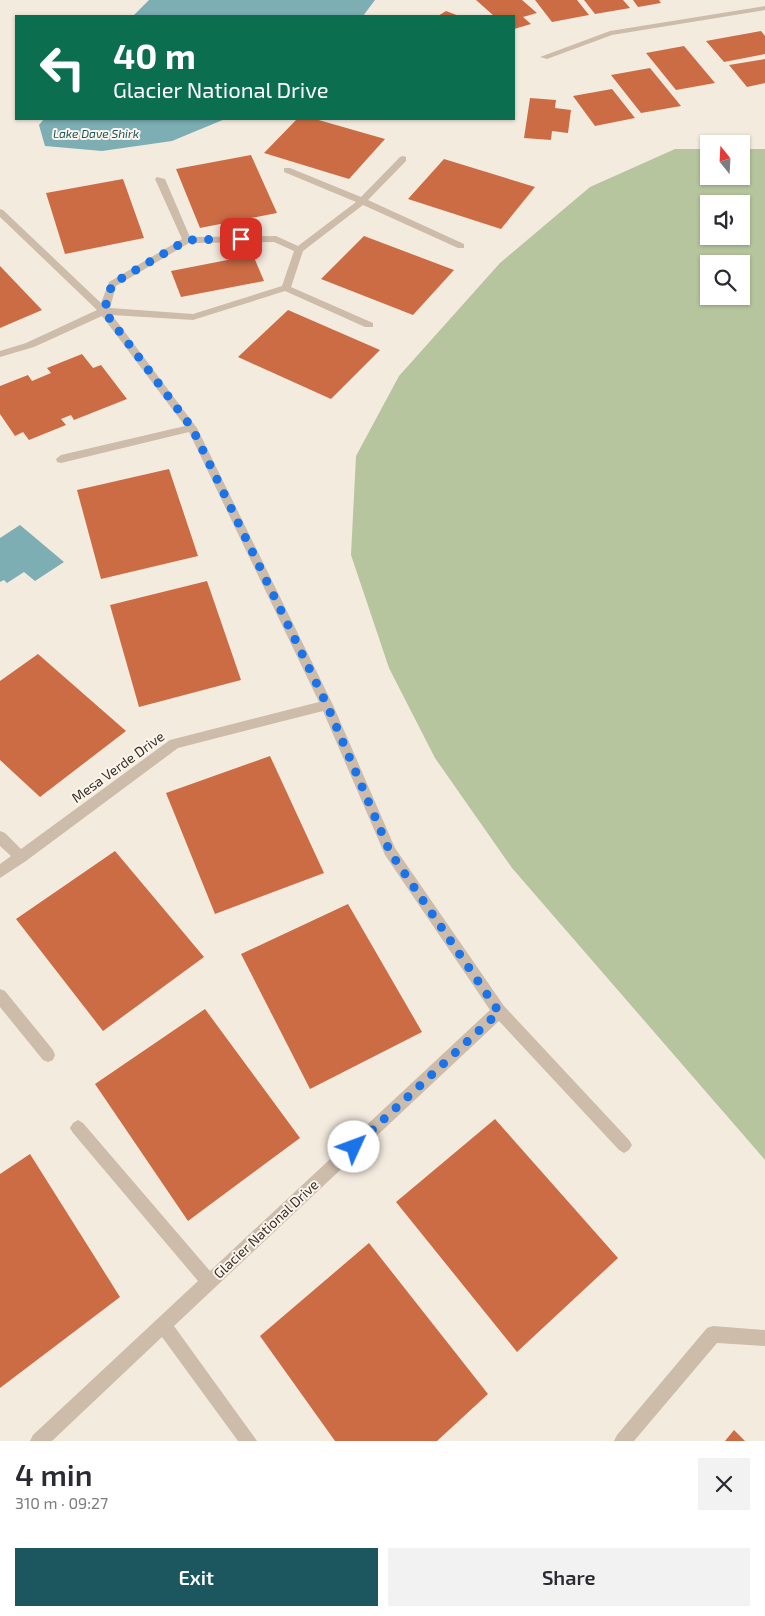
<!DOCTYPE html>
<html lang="en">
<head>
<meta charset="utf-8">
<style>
	body { margin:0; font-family:"Exo 2",sans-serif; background:#f2f2f3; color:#2b2b33; height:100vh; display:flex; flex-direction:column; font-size:19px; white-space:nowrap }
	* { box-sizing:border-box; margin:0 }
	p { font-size:16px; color:#7c7c81 }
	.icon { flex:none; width:28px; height:28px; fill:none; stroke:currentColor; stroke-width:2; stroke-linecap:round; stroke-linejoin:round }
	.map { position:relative; height:1441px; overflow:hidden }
	.side { display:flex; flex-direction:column; background:#fff; flex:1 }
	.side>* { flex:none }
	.top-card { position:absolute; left:15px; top:15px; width:500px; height:105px; border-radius:0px; box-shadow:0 1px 4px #0004; background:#0b6e4f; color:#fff; overflow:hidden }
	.needle { width:32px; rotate:342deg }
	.fabs { position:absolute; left:700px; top:135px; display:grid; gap:10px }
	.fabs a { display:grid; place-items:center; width:50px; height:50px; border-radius:0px; background:#fff; box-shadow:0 1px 4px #0004; font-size:25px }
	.pin { position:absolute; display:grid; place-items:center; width:42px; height:42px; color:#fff; margin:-21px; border-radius:10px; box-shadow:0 2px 8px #0006 }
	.me { position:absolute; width:55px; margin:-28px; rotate:47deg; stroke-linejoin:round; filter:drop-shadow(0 0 4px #0008) }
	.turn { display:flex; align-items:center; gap:18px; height:105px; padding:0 15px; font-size:22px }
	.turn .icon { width:65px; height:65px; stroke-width:2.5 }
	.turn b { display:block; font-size:35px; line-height:42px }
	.round { display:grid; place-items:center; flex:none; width:52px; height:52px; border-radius:0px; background:#f2f2f3 }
	.head { display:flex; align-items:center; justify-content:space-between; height:85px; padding:0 15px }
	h1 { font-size:30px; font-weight:600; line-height:38px }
	.action { display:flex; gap:10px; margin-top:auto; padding:10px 15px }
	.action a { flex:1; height:58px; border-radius:0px; background:#1c575f; color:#fff; font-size:20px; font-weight:600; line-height:58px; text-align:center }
	.action a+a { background:#f2f2f3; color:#2b2b33 }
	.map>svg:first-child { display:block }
</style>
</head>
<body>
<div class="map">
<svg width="765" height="1441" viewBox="0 0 765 1441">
	<rect width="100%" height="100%" fill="#f4ebdf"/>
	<path fill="#b6c59d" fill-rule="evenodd" d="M675,149h34v27h32v-27h24v1011l-253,-292 -77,-110 -46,-90 -38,-113 5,-99 43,-80 101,-113 90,-76zM709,204h32v32h-32zM709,264h32v32h-32z"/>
	<g fill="#7caeb3">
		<polygon points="149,0 375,0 363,16 133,16"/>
		<polygon points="44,119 225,119 172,141 102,151 45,146 39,125"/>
		<polygon points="20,525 64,562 35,581 24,572 7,583 4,580 0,582 0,538"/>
	</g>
	<g fill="#cc6c45">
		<polygon points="476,0 522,0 537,13 523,17 531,24 514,29 514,16 494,16"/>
		<polygon points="535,0 577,0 589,15 552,22"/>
		<polygon points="584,0 623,0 630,8 595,14"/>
		<polygon points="633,0 659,0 661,3 638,7"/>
		<polygon points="446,11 459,16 438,16"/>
		<polygon points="761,31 765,36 765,54 724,62 706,41"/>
		<polygon points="684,46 715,83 676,90 646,53"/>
		<polygon points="765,59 765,83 747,87 729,65"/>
		<polygon points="650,68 681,106 641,113 611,75"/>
		<polygon points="612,89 635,118 595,126 573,96"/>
		<polygon points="530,98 556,100 555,108 571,110 568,133 552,131 551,140 524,138"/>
		<polygon points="297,119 315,119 385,139 349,179 264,153"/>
		<polygon points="251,155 277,213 200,228 176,169"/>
		<polygon points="444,159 535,187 501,229 408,199"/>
		<polygon points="123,179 144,238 65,254 46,193"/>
		<polygon points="364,236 454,270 413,315 321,279"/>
		<polygon points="253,255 264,281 181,297 171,271"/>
		<polygon points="0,266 42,310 0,328"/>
		<polygon points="288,310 380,350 331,399 238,357"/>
		<polygon points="82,354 93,368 101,365 127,399 74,420 71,415 61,419 66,425 29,440 23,432 15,436 0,414 0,386 28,375 32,381 51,373 47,368"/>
		<polygon points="169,469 198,556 101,579 77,490"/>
		<polygon points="207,581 241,680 139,707 110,605"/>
		<polygon points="38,654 126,731 40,797 0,760 0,681"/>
		<polygon points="270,756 324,873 215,914 166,793"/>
		<polygon points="115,851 204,957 103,1031 16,919"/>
		<polygon points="348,904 422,1032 310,1089 241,954"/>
		<polygon points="205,1009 300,1138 188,1221 95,1084"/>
		<polygon points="495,1119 618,1258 517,1352 396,1202"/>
		<polygon points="30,1154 120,1297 0,1388 0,1174"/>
		<polygon points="369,1243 488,1394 437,1441 335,1441 260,1336"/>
		<polygon points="734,1430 745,1441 725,1441"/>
	</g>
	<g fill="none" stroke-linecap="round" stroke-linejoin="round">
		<g fill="#cdbcaa" fill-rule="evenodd">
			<polygon points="765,6 765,10 612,35 547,59 540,57 610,31"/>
			<path d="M403,156l3,1v4l-38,39 96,44v4h-6l-95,-43 -60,46 -12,36 82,36v4h-8l-80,-36 -92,29 -81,-5 85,113 136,277 62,143 109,158 125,134 3,5 -3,5 -5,3 -5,-3 -120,-129 -325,305 83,115h-19l-76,-104 -110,104h-22l3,-6 165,-154 -125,-148 -3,-5 3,-5 5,-3 5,3 127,148 280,-261 -105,-155 -62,-144 -145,37 -152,113 -26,17v-14l11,-8 -11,-10v-15l5,2 16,16 149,-109 149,-38 -130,-270 -128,31 -4,-1 -1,-3 5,-4 124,-29 -83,-110 -68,31 -34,10v-6l26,-8 71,-33 -97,-93v-8l3,1 98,93 8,-21 73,-43 -27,-60 2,-2 8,2 25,58 86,-1 22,10 58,-44 -72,-30v-4h6l71,29 39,-40zM274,242l20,9 -12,35 -89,28 -83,-6 6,-22 73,-43z"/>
			<polygon points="0,989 5,991 53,1050 55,1055 53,1060 48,1062 43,1060 0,1007"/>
			<polygon points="713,1326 765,1330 765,1346 717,1343 634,1441 614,1441 617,1435 707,1328"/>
		</g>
	</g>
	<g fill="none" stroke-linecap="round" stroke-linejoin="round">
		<polyline stroke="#1a73e8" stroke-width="9" stroke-dasharray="0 16.2" points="241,239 187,240 112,284 104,311 192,428 327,705 390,852 499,1012 354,1147"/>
	</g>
	<g text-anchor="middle" stroke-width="4" stroke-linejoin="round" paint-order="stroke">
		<g font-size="12" font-style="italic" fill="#1c575f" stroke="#fbf5ec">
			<text x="96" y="138">Lake Dave Shirk</text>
		</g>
		<g font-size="14" fill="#3a302a" stroke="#fbf5ec">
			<text transform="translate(118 767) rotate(-36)" y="5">Mesa Verde Drive</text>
			<text transform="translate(266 1229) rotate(-43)" y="5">Glacier National Drive</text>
		</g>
	</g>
</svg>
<div class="fabs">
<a><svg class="needle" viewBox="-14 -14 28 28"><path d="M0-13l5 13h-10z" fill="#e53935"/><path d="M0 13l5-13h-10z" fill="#7c7c81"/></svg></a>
<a><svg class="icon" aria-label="sound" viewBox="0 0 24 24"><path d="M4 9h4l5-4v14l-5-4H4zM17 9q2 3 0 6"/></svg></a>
<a><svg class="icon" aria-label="search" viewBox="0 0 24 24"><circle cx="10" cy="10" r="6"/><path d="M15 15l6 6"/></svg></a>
</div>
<div class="pin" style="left:241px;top:239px;background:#d93025"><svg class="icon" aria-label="arrive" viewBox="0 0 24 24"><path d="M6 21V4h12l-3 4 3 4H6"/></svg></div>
<svg class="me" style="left:354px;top:1147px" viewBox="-20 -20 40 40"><circle r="19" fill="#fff"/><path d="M0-13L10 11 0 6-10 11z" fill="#1a73e8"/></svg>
<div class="top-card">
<div class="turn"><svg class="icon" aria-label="left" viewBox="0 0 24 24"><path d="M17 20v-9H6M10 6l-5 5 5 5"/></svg><div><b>40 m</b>Glacier National Drive</div></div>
</div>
</div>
<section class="side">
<div class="head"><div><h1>4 min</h1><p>310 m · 09:27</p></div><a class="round"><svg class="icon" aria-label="close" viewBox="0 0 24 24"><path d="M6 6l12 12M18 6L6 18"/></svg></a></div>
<div class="action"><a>Exit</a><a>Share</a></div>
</section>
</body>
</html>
